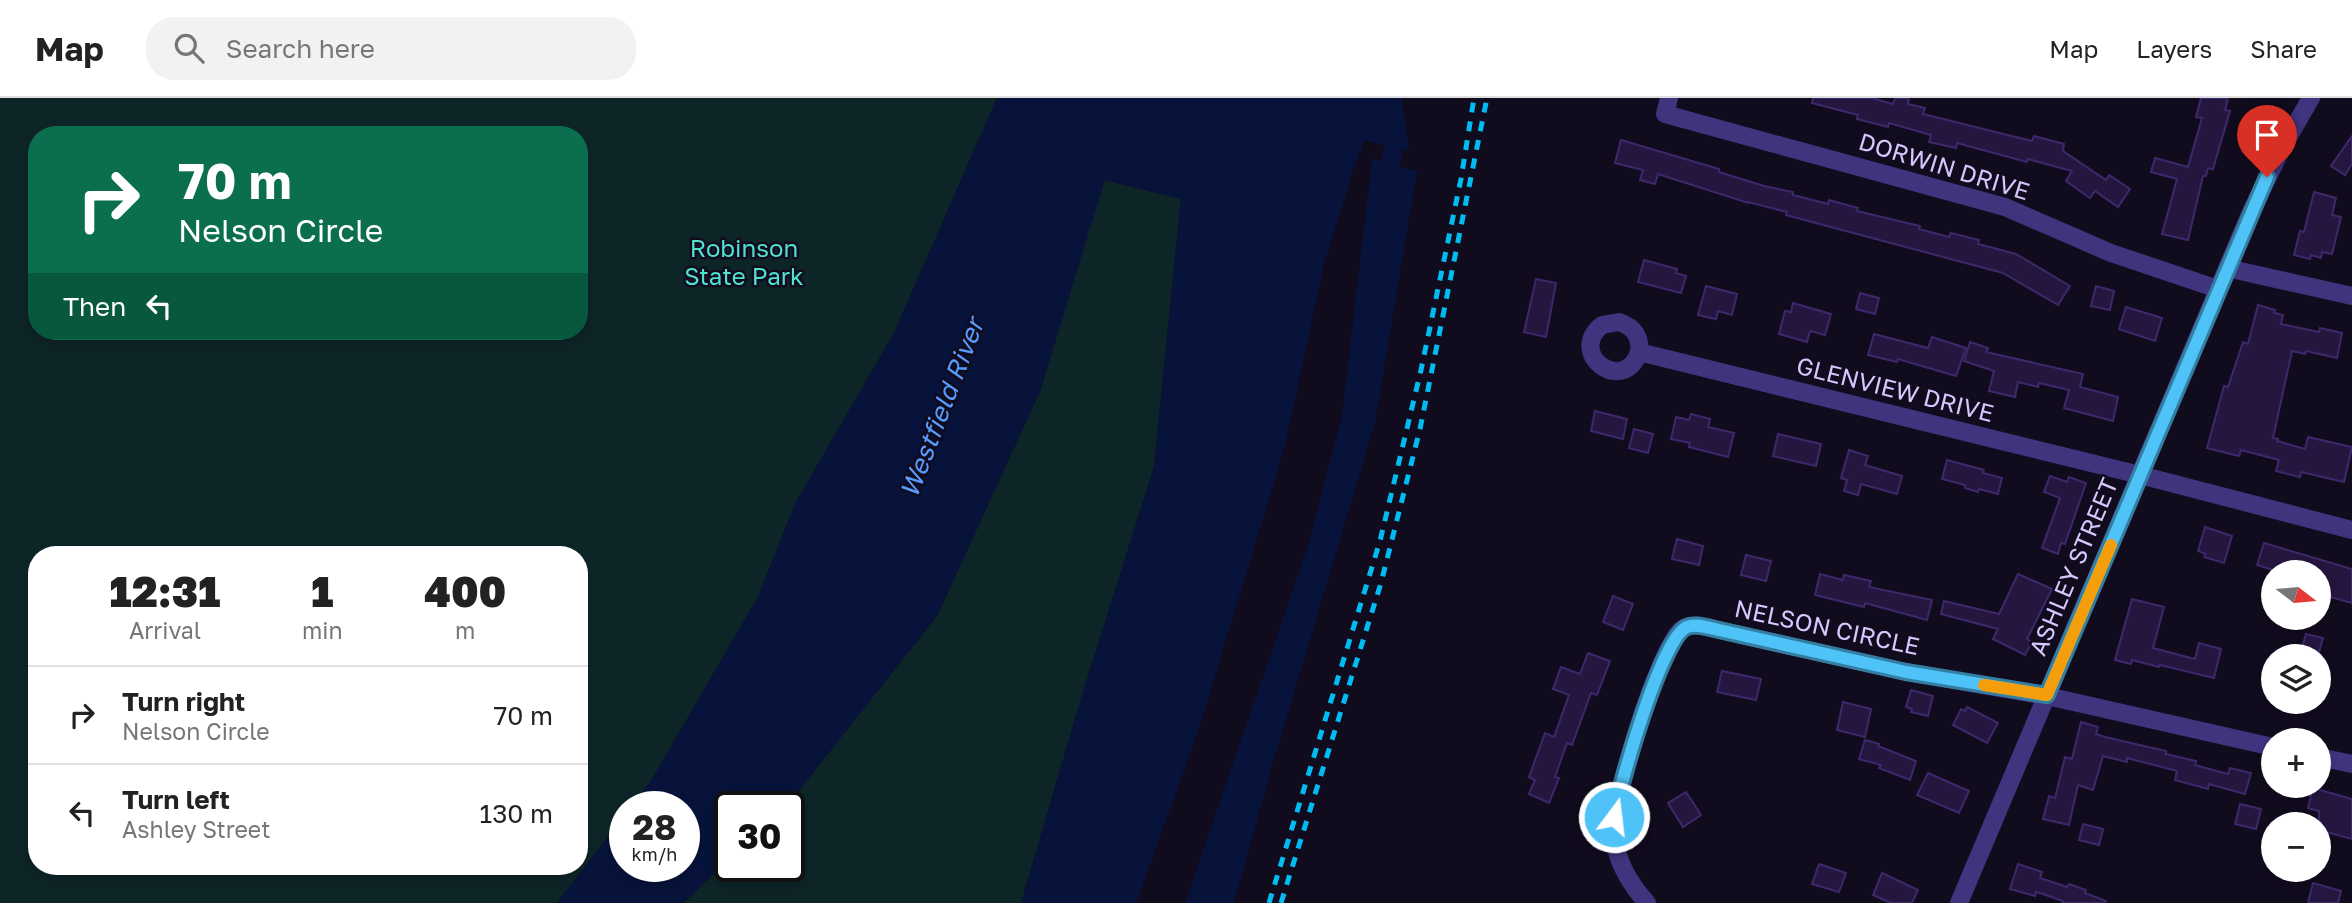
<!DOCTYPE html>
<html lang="en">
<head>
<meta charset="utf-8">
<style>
	body { margin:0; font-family:"Golos Text",sans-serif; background:#f2f2f2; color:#222; height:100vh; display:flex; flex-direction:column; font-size:26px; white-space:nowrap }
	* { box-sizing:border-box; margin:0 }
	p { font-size:23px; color:#767676 }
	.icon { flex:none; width:38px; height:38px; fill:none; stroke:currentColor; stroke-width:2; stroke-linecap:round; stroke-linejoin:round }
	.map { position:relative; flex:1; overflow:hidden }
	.panel { position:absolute; left:28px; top:448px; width:560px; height:329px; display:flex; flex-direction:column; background:#fff; border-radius:28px; box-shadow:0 4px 10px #0003 }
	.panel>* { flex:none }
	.top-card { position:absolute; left:28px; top:28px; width:560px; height:214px; border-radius:28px; box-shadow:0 4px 10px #0003; background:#0b6e4f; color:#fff; overflow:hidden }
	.needle { width:46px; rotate:106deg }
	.fabs { position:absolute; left:2261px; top:462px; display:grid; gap:14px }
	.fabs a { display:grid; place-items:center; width:70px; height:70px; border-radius:50%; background:#fff; box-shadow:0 4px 10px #0003; font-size:35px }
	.speed { position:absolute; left:609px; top:693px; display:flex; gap:14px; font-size:35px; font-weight:700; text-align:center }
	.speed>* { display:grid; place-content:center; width:91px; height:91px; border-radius:50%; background:#fff; box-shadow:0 4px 10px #0003; line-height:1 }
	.speed small { font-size:18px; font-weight:400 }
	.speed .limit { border:4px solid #111; border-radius:10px; background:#fff; color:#111 }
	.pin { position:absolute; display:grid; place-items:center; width:60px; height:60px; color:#fff; margin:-72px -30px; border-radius:50% 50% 50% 0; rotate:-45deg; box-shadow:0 0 7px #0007 }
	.pin .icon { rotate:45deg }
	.me { position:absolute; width:77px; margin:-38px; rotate:15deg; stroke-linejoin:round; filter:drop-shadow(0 0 5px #0008) }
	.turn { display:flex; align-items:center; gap:24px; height:147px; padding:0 35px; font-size:32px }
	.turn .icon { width:91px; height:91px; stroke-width:2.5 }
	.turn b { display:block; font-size:49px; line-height:60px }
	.then { display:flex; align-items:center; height:66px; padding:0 35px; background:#0003; gap:14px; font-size:26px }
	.eta { display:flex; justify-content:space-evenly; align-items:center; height:119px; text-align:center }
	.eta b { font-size:42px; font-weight:800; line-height:49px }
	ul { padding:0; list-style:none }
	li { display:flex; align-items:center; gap:21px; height:98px; padding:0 35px; border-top:2px solid #e0e0e0 }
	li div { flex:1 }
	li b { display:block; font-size:26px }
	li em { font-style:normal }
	header { display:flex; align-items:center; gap:42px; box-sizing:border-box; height:98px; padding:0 35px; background:#fff; border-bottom:2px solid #e0e0e0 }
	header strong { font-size:33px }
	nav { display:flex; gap:38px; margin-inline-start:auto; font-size:24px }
	.search { width:490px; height:63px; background:#f2f2f2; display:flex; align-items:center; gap:18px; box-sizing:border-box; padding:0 24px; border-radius:28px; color:#767676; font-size:26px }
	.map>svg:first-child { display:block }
</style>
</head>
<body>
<header>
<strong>Map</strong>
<div class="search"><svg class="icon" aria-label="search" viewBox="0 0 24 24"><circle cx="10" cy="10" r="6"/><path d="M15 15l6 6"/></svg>Search here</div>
<nav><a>Map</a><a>Layers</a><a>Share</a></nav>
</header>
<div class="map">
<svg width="2352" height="805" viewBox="0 0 2352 805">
	<rect width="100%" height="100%" fill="#110b1e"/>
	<g fill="#0e2528" fill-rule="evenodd">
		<path d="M0,0h997l-103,235 -99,171 -37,93 -107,184 -20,26h-6v8l-68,88h-557zM37,37h542v196h-542zM37,457h542v311h-542z"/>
		<polygon points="1104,82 1181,101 1154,369 1080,604 1021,805 683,805 730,760 730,768 789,768 789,709 782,709 796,696 937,518 1040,293"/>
	</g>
	<g fill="#07133b">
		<polygon points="997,0 1402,0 1409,53 1365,42 1358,58 1325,162 1285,348 1199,631 1136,805 1021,805 1080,604 1154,369 1181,101 1105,82 1040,293 937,518 796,696 782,709 730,709 730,760 683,805 557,805 625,717 625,768 684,768 684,709 631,709 651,683 758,499 795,406 894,235"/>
		<polygon points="1372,61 1417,73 1375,325 1273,665 1234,805 1185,805 1309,445 1342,318"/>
	</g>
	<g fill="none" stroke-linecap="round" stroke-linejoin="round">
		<polyline stroke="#07133b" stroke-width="19" points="1388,90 1393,49"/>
	</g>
	<g fill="#24163f" stroke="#3e286c" stroke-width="2">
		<polygon points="1813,0 1872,0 1893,6 1895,0 1909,0 1908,6 1925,10 1923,16 2032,43 2034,38 2064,46 2063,53 2106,82 2109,77 2130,91 2118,109 2095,93 2090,100 2066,83 2072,73 2028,61 2027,64 1957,45 1956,50 1929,44 1931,37 1889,25 1888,29 1857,21 1858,17 1812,5"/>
		<polygon points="2201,0 2228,0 2225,12 2230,13 2213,71 2208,70 2206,78 2203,78 2188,142 2162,136 2177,81 2151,74 2155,60 2188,69 2202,20 2196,19"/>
		<polygon points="2352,38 2352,66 2345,77 2331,68"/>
		<polygon points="1621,42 1719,71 1719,74 1764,88 1793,94 1793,97 1828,106 1829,102 1858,110 1857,113 1920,128 1919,131 1949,139 1951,135 1979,142 1978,146 2016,156 2070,188 2058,207 2003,175 1786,117 1787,114 1748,104 1748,105 1658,76 1655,86 1640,82 1643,72 1615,65"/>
		<polygon points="2314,94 2336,100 2332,117 2341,119 2332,156 2322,154 2321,160 2311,157 2310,161 2294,157 2300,133 2304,134"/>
		<polygon points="1644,162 1677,171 1676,175 1686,178 1681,195 1638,184"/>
		<polygon points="1536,181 1556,185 1546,239 1524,234"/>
		<polygon points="1706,188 1737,196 1732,217 1718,213 1716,221 1698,217"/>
		<polygon points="2096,188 2114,193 2110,212 2091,208"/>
		<polygon points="1860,195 1879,200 1875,216 1856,211"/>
		<polygon points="1793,205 1831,216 1825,237 1810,233 1807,244 1779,236 1785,213 1791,214"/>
		<polygon points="2258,207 2275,212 2274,215 2283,217 2281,226 2319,234 2320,230 2342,235 2337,260 2306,253 2305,256 2292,253 2273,340 2278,341 2277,343 2305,351 2308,339 2352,349 2344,384 2301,374 2300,379 2276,373 2279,362 2241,352 2239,358 2207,350 2224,288 2228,289 2243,244 2248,246"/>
		<polygon points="2126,209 2162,220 2155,243 2119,231"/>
		<polygon points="1874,236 1928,250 1932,239 1966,250 1956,278 1898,261 1897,264 1868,257"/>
		<polygon points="1970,244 1988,250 1986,254 2083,276 2080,289 2118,299 2113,323 2064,310 2069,292 2039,285 2038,289 2018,284 2015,299 1989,293 1994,273 1964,263"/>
		<polygon points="1595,313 1627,321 1623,341 1591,333"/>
		<polygon points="1691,316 1710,321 1708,329 1734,335 1728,359 1689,349 1690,345 1671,341 1676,319 1689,322"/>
		<polygon points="1634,331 1653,336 1648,355 1629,350"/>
		<polygon points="1778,336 1821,346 1816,368 1773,358"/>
		<polygon points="1849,352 1868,358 1865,367 1902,378 1897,396 1861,386 1858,397 1844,393 1847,382 1841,380"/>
		<polygon points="1947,362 1984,372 1983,375 2002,380 1998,396 1979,391 1978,394 1965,390 1965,387 1942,381"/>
		<polygon points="2050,378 2067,384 2069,379 2086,385 2065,446 2061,445 2058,456 2042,450 2060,400 2044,394"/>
		<polygon points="2205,429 2232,438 2224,465 2204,459 2206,456 2198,453"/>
		<polygon points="1677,441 1703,448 1699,467 1672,461"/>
		<polygon points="2264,445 2352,471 2352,505 2319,496 2319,474 2280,474 2257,467"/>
		<polygon points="1746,457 1771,463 1766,483 1741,477"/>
		<polygon points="1820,476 1843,482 1844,477 1871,483 1869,489 1932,502 1927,522 1865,505 1864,509 1815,497"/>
		<polygon points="2018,476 2052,491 2027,541 2032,544 2025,557 1993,541 1998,531 1941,516 1944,503 1999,516"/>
		<polygon points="1613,498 1633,506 1623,532 1603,524"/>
		<polygon points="2132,501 2164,509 2153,550 2195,561 2199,545 2221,551 2214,580 2160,567 2159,569 2132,562 2131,566 2115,562"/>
		<polygon points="2306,536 2323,540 2319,554 2302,550"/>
		<polygon points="1588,555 1610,563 1597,597 1591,595 1572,647 1567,645 1555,679 1559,680 1549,705 1529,696 1535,682 1529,679 1545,635 1554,639 1569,597 1553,591 1561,569 1580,576"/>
		<polygon points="1722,573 1761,581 1756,602 1717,594"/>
		<polygon points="1911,592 1933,598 1928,618 1911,614 1912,611 1906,609"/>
		<polygon points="1843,604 1871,611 1865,639 1837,632"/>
		<polygon points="1967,609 1998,625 1987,645 1953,627 1961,611 1965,613"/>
		<polygon points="2081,624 2098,629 2096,636 2105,639 2166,653 2166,656 2196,663 2195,667 2228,676 2230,670 2251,675 2245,696 2209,686 2208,691 2175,682 2177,673 2127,660 2127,664 2103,658 2093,692 2078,687 2069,727 2043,721 2049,698 2055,700 2065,659 2072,661"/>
		<polygon points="1865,642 1879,646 1878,648 1916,663 1910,682 1879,670 1881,667 1859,661"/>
		<polygon points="1928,675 1969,693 1959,715 1917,697"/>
		<polygon points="2313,690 2352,701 2352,741 2319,732 2319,713 2308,710"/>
		<polygon points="1686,694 1701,717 1683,729 1668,705"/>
		<polygon points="2240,706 2261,711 2256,731 2235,726"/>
		<polygon points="2083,726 2103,731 2099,747 2079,742"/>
		<polygon points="1819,766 1846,775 1839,794 1812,786"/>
		<polygon points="2018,766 2042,774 2040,780 2067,789 2069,786 2086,792 2085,795 2106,803 2105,805 2062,805 2063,803 2043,796 2036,794 2035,798 2010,791"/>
		<polygon points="1882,775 1918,792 1912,805 1891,805 1873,797"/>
		<polygon points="2313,785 2341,793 2338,805 2308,805"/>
	</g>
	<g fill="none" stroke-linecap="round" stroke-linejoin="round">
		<g stroke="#40347f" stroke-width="18">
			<polyline points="1669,0 1665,16 2005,109 2111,155 2218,191"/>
			<polyline points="2227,170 2352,198"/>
			<path d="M1639,254c2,-15 -5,-25 -20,-30l-17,3c-36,29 22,71 37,27l501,123 212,55"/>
			<polyline points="2319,659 2352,666"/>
			<path d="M1647,805c-17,-19 -30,-40 -33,-66 -4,-31 45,-189 68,-208 10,-7 25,-2 37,1l187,42 141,24 226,51"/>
			<polyline points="1959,805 2250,116 2282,50 2311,0"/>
		</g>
		<g stroke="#00bcf3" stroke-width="5" stroke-dasharray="10 9" stroke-linecap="butt">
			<polyline points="1269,805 1380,443 1421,272 1461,81 1474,0"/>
			<polyline points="1281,805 1381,485 1420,331 1487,0"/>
		</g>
	</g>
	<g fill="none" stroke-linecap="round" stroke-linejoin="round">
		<defs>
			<path id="route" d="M1614,719c5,-30 48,-181 73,-190 9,-4 22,1 32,3l187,42 141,23 220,-518"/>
		</defs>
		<use href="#route" stroke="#337fa1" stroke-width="18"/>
		<use href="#route" stroke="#4fc3f7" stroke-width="12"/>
		<polyline stroke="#f59e0b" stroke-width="12" points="1984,587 2047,597 2111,447"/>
	</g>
	<g text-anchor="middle" stroke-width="5" stroke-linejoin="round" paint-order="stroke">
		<g font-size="24" fill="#d5c8ff" stroke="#110b1e">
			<text transform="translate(1944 69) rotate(17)" y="8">DORWIN DRIVE</text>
			<text transform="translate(1895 292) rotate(14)" y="8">GLENVIEW DRIVE</text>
			<text transform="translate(2074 469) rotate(-67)" y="8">ASHLEY STREET</text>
			<text transform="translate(1827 530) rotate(12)" y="8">NELSON CIRCLE</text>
		</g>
		<g font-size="24" fill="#50e2d0" stroke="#110b1e">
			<text x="744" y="159">Robinson<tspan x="744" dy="28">State Park</tspan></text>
		</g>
		<g font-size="26" font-style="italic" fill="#569bff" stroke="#110b1e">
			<text transform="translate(942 310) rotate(-69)" y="9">Westfield River</text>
		</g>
	</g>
</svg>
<div class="fabs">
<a><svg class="needle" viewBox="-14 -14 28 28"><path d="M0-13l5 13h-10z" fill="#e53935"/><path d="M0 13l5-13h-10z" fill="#767676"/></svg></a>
<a><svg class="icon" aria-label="layers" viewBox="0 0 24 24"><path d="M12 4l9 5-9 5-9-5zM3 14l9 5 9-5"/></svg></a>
<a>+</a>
<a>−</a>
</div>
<div class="speed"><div>28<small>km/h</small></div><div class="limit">30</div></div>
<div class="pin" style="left:2267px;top:79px;background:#d93025"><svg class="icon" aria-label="arrive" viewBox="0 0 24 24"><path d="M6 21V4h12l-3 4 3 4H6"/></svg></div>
<svg class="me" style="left:1614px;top:719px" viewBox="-20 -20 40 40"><circle r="17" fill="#4fc3f7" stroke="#fff" stroke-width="3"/><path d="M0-11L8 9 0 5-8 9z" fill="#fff"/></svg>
<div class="top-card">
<div class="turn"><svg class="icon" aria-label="right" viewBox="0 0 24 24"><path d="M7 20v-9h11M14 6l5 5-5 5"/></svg><div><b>70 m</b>Nelson Circle</div></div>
<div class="then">Then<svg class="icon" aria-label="left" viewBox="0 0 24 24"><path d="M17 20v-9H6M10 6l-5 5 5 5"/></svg></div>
</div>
<section class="panel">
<div class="eta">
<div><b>12:31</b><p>Arrival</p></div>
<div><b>1</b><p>min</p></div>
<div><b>400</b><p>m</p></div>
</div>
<ul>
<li><svg class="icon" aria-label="right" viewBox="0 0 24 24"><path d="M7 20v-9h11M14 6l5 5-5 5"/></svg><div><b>Turn right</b><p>Nelson Circle</p></div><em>70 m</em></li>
<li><svg class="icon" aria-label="left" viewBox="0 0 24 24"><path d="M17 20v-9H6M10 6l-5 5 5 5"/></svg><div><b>Turn left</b><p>Ashley Street</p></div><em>130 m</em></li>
</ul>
</section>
</div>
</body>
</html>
